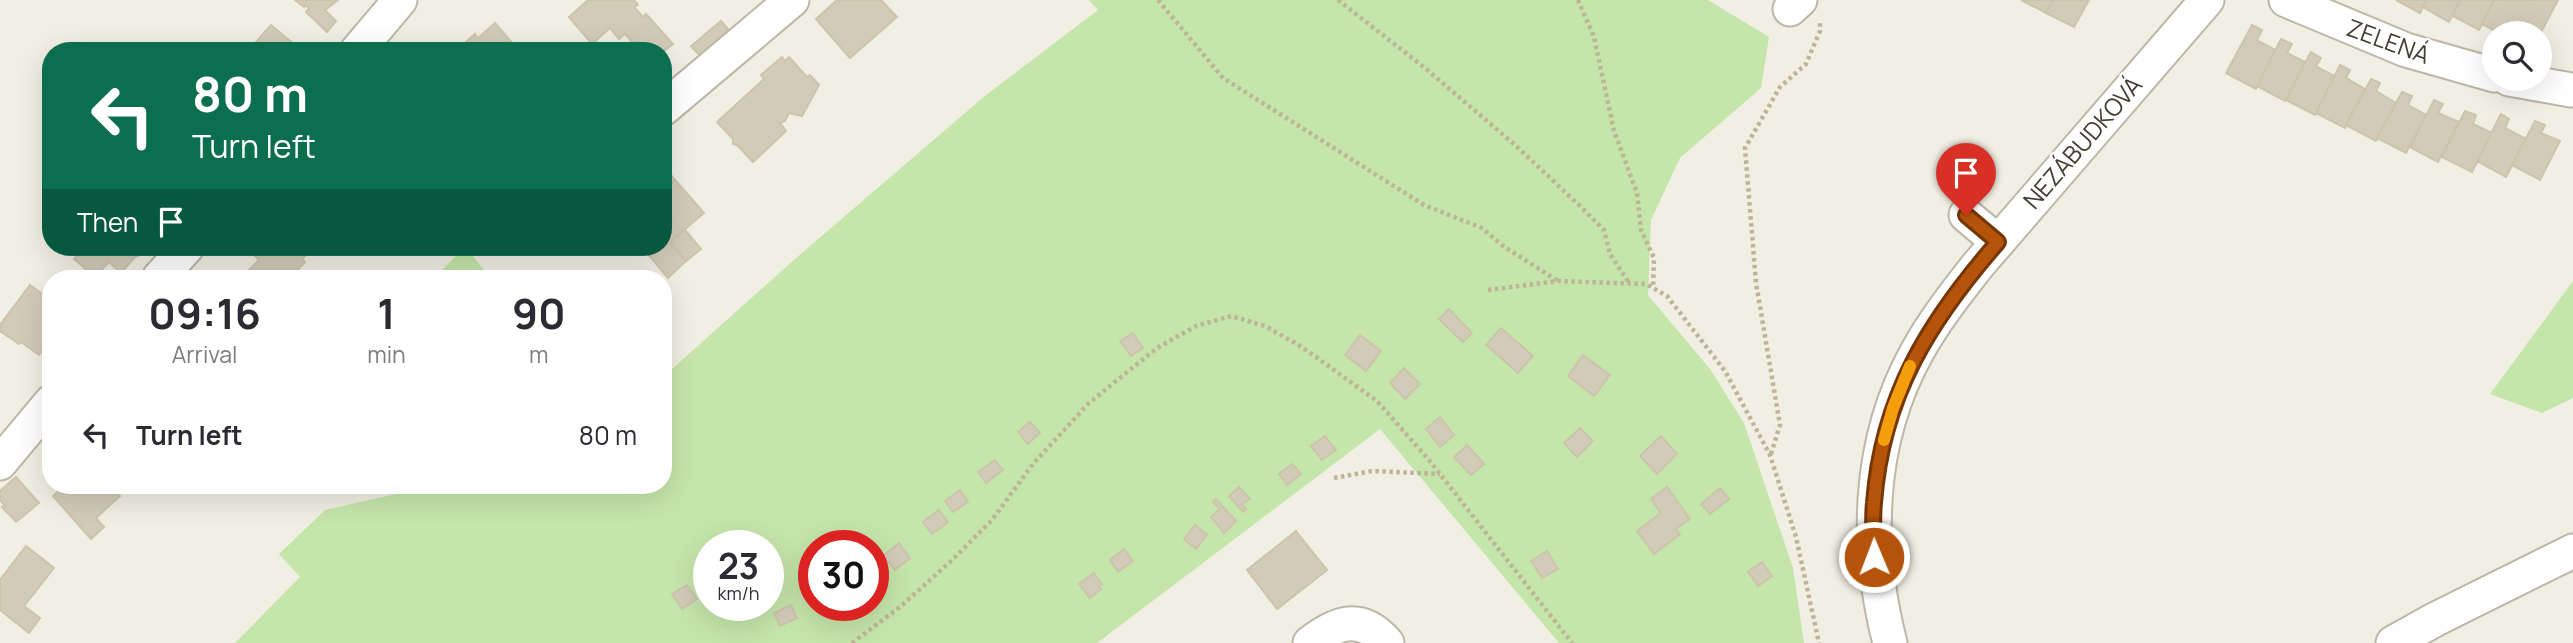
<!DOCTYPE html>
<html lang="en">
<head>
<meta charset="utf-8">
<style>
	body { margin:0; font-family:Manrope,sans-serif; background:#f7f7f7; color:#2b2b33; height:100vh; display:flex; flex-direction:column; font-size:26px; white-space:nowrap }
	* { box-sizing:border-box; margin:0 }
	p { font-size:23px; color:#7c7c81 }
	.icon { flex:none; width:38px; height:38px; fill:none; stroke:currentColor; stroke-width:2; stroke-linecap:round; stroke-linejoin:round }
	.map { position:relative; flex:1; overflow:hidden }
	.panel { position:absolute; left:42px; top:270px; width:630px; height:224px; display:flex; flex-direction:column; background:#fff; border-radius:28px; box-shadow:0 7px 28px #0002 }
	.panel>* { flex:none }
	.hud { position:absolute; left:42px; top:42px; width:630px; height:214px; border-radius:28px; box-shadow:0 7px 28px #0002; background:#0b6e4f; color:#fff; overflow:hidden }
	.tools { position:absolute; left:2482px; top:21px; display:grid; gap:14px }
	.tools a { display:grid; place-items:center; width:70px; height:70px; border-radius:50%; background:#fff; box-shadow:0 7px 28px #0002; font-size:35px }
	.speed { position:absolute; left:693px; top:530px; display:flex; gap:14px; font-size:35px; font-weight:700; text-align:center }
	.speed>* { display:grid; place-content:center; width:91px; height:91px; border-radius:50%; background:#fff; box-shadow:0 7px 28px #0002; line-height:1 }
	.speed small { font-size:18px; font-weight:400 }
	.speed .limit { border:10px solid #d22; background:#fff; color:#111 }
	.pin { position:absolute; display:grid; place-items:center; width:60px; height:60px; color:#fff; margin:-72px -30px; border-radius:50% 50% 50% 0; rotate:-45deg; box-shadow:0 0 7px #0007 }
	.pin .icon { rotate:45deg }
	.me { position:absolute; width:77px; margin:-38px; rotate:359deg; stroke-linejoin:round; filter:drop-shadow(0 0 5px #0008) }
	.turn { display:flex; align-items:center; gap:24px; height:147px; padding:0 35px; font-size:32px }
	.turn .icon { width:91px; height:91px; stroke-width:2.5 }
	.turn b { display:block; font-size:49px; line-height:60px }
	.then { display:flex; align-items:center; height:66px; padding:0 35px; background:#0003; gap:14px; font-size:26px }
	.eta { display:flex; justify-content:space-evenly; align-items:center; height:119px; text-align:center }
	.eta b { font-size:42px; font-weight:700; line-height:49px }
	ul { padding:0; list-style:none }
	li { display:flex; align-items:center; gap:21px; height:91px; padding:0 35px }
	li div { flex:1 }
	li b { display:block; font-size:26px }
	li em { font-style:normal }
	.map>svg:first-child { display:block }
</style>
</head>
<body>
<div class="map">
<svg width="2573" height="643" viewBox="0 0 2573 643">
	<rect width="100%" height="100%" fill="#f1eee3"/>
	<g fill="#c5e6ab" fill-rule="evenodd">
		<path d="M1089,0h619l61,37 -8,51 -81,70 -29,62 -3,75 62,74 34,54 49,145 11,75h-245l-179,-214 -283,214h-862l65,-66 -21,-23 46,-44 102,-23 3,-2h233v-108l140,-125 183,-157 112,-85zM709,546h59v60h-59zM814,546h59v60h-59z"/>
		<polygon points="465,247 491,278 438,278 437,275"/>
		<polygon points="2573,281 2573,398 2542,413 2490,394"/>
	</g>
	<g fill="#d2cbb8" stroke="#cdc4ac" stroke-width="2">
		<polygon points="295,0 338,0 325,10 336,21 327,32 306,12 309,8 305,5 304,7"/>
		<polygon points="588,0 634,0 638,5 634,7 643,17 646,14 673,44 663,52 640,51 625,34 619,39 610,28 592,44 569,17"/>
		<polygon points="837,0 881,0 897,17 850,58 816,19"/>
		<polygon points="2021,0 2053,0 2046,13"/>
		<polygon points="2053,0 2089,0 2074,27 2046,13"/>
		<polygon points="2396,0 2426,0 2420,13"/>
		<polygon points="2426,0 2460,0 2449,22 2423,7"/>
		<polygon points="2460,0 2494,0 2479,30 2453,16"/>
		<polygon points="2494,0 2558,0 2539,36 2539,33 2499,33 2482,24"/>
		<polygon points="721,21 732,34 703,59 691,46"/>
		<polygon points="495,23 519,51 462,51 459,48 475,34 478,38"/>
		<polygon points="271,25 302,51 248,51"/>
		<polygon points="2252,25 2262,30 2257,40 2275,50 2256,89 2226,73"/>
		<polygon points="2281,39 2292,44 2287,53 2305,62 2285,101 2257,86"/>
		<polygon points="2311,52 2321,58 2316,66 2334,76 2315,115 2286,100"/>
		<polygon points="782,57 785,61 789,57 807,77 810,75 819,85 802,116 789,113 785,121 780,123 786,131 753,162 737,145 733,144 733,139 717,122 764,79 761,75"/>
		<polygon points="2340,65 2350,70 2346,78 2365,89 2345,128 2316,113"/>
		<polygon points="2371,79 2380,83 2376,91 2396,103 2376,141 2346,125"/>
		<polygon points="2402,92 2412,96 2408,105 2426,115 2406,153 2377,138"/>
		<polygon points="2434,100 2443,104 2438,113 2459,122 2438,162 2410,147"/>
		<polygon points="2465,111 2476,115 2473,124 2492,133 2472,172 2442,157"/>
		<polygon points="2501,114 2509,119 2505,128 2526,139 2506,177 2477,161"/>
		<polygon points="2535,121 2545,125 2541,133 2560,141 2540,180 2512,165"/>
		<polygon points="668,171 675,180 663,190 663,175"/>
		<polygon points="675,180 704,213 670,242 686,261 668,278 642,247 663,247 663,190"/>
		<polygon points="685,230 701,249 686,261 670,242"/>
		<polygon points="84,247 143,247 143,253 134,258 121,273 109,262 95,277 74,259"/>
		<polygon points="253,247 314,247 302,259 305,262 290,278 245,278 243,276 259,260 250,251"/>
		<polygon points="30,285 51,300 51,340 39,355 21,342 19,344 0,331 0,325"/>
		<polygon points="1449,309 1472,333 1463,342 1439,319"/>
		<polygon points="1501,328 1533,356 1518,373 1486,345"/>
		<polygon points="1133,333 1143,348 1131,356 1120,341"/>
		<polygon points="1360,335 1381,351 1366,371 1345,355"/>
		<polygon points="1583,355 1610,375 1594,396 1568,376"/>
		<polygon points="1404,368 1420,384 1405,399 1390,383"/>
		<polygon points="1440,417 1454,435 1440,447 1426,429"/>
		<polygon points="1030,422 1040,433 1028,444 1018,432"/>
		<polygon points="1580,428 1593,441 1577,457 1564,443"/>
		<polygon points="1325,436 1336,450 1322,460 1311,446"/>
		<polygon points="1661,436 1677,454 1657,474 1640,456"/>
		<polygon points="1467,445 1484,464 1471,475 1454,457"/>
		<polygon points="995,460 1003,470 986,483 978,472"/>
		<polygon points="1292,464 1301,474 1287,485 1279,474"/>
		<polygon points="16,477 39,503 16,522 2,507 5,506 0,500 0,491"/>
		<polygon points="65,485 109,485 120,496 96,518 104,527 91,539 53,496"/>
		<polygon points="1239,487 1250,499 1242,504 1246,509 1243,512 1229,496"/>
		<polygon points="1667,487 1690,519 1676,529 1680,534 1654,554 1637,531 1661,513 1651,499"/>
		<polygon points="1720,488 1729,499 1710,514 1701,504"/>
		<polygon points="960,490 968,502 953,512 945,501"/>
		<polygon points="1216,499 1236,521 1224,533 1211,517 1220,509 1213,502"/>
		<polygon points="939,510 948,522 932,534 923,522"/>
		<polygon points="1195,525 1207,535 1196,549 1184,539"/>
		<polygon points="1296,531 1327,570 1277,609 1247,570"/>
		<polygon points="899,543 910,558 895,570 883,556"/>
		<polygon points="26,546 54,568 24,606 40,618 29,633 0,610 0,580"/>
		<polygon points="1124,549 1133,561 1118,572 1110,560"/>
		<polygon points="1547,551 1558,569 1542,578 1531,561"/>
		<polygon points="1762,562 1772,576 1758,586 1748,572"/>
		<polygon points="1094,573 1102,584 1099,586 1101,589 1090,598 1079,584"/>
		<polygon points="687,585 697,599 682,609 672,594"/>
		<polygon points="791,605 797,618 780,626 774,613"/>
	</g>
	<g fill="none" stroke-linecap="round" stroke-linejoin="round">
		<defs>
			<g id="minor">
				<polyline points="2286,0 2406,50 2494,75"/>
				<polyline points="1790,9 1800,0"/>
				<polyline points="357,51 400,0"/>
				<polyline points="2509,79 2571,90"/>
				<polyline points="663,109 792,0"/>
				<polyline points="1966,215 1998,242"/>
				<polyline points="159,278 187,247"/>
				<polyline points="0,463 51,402"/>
				<path d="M1310,643c27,-21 51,-30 77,0"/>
				<path d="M1890,643c-25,-97 -23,-201 27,-291 17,-31 39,-59 61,-87l229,-265"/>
				<polyline points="2393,643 2436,619 2573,551"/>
			</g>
		</defs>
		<use href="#minor" stroke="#bcb7a6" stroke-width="37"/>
		<g stroke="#beb497" stroke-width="4.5" stroke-dasharray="3.5 3.5" stroke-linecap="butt">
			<polyline points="1158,0 1223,78 1424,205 1482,228 1503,246 1558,281"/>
			<polyline points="1338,0 1425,68 1514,144 1580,206 1604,230 1610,254 1629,283"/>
			<polyline points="1578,0 1594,37 1614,131 1637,193 1641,230 1654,258 1653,288"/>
			<polyline points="1488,290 1558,281 1646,284 1667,296 1725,371 1770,455 1796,537 1819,643"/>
			<polyline points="1771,454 1780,425 1756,283 1745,148 1780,87 1806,64 1820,31 1820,22"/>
			<polyline points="1334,478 1372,471 1440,474"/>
			<polyline points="852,643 900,607 950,562 992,520 1033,464 1089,403 1157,348 1196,326 1231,316 1265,326 1302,347 1377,401 1429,460 1572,643"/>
		</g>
		<use href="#minor" stroke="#fff" stroke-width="33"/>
	</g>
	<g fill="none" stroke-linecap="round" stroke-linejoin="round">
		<defs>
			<path id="route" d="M1874,557c0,-18 -2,-36 0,-54 8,-107 55,-182 124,-261l-32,-27"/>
		</defs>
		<use href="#route" stroke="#753606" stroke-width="18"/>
		<use href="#route" stroke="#b45309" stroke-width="12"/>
		<polyline stroke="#f59e0b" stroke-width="12" points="1884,440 1893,408 1910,366"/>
	</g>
	<g text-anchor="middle" stroke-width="5" stroke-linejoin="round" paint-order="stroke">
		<g font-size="24" fill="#433e33" stroke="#fff">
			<text transform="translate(2388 42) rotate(20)" y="8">ZELENÁ</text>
			<text transform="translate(2083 143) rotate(-49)" y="8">NEZÁBUDKOVÁ</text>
		</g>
	</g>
</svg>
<div class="tools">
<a><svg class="icon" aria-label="search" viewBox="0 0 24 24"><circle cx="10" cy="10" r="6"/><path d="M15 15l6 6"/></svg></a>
</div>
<div class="speed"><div>23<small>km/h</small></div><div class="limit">30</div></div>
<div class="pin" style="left:1966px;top:215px;background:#d93025"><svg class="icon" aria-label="arrive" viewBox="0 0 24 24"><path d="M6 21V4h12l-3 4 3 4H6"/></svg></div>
<svg class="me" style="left:1874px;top:557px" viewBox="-20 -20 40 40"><circle r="17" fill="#b45309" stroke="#fff" stroke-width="3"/><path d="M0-11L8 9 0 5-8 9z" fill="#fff"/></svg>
<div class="hud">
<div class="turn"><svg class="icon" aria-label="left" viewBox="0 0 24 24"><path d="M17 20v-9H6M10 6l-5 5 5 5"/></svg><div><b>80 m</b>Turn left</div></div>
<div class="then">Then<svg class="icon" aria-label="arrive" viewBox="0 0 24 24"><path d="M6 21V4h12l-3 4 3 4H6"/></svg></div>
</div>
<section class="panel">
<div class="eta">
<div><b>09:16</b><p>Arrival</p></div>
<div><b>1</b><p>min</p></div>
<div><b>90</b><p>m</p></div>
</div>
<ul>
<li><svg class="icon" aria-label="left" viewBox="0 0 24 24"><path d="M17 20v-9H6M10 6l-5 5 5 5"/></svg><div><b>Turn left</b></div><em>80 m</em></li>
</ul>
</section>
</div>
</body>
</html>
